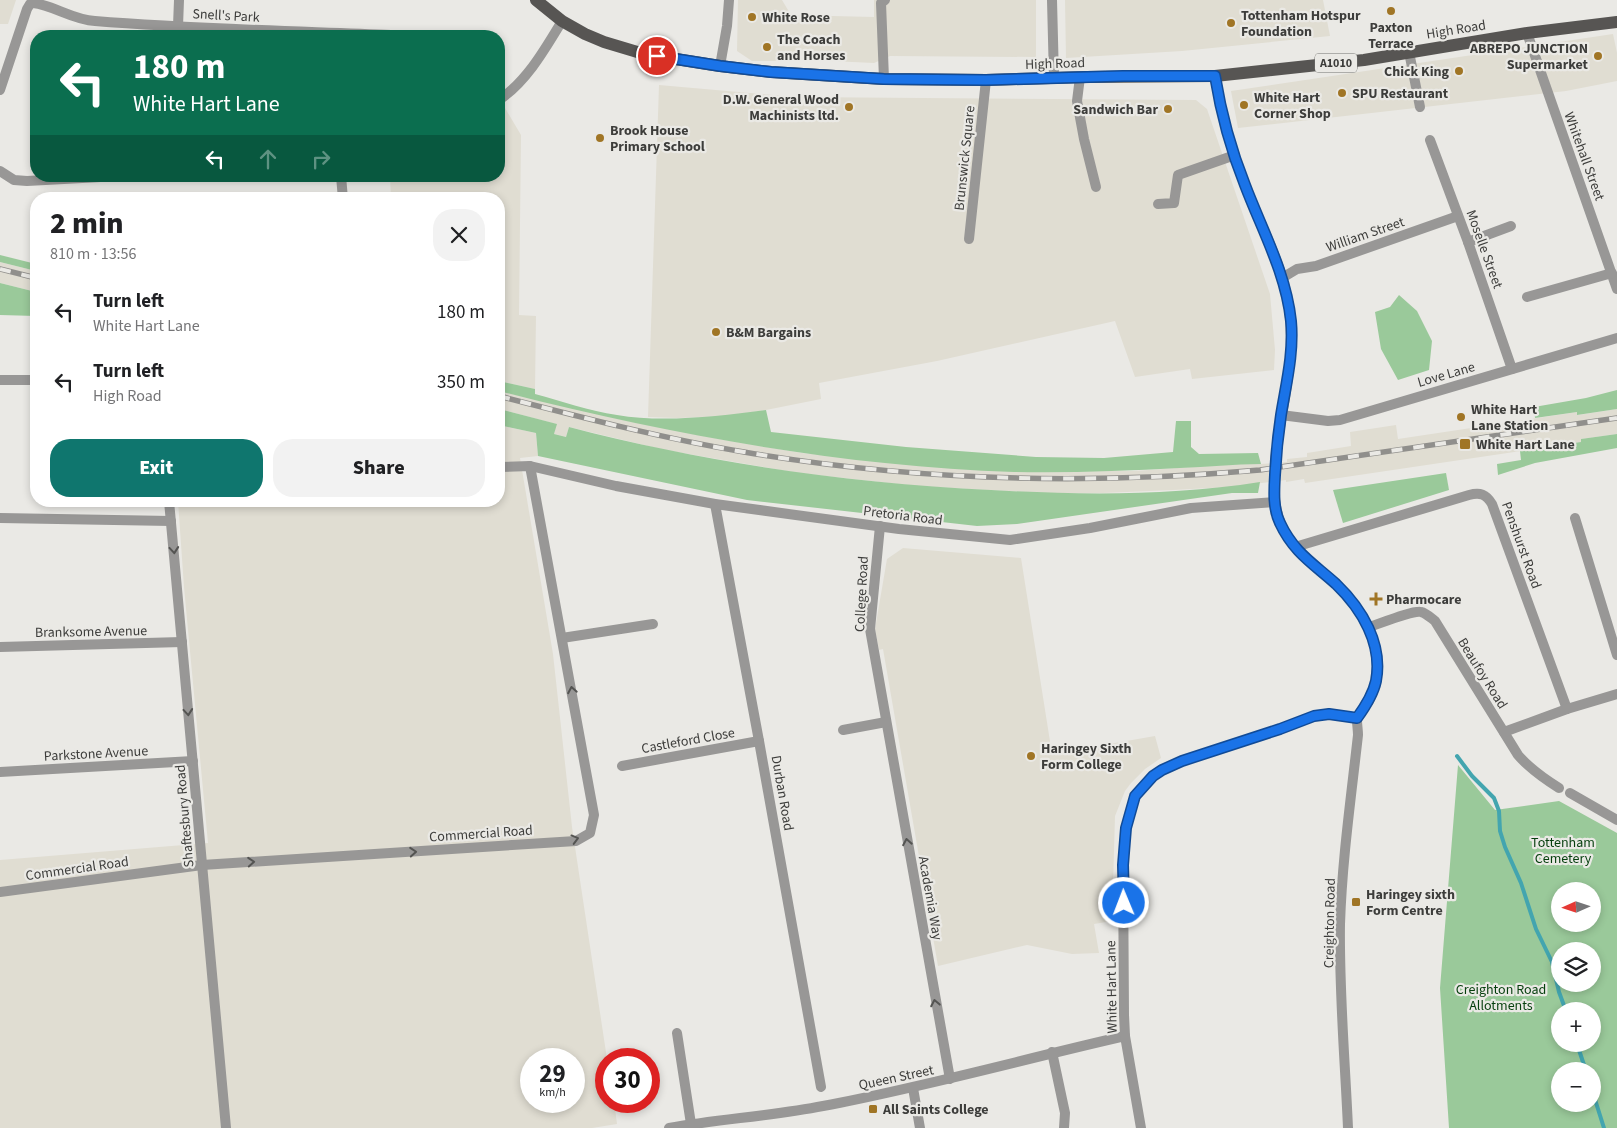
<!DOCTYPE html>
<html lang="en">
<head>
<meta charset="utf-8">
<style>
	body { margin:0; font-family:"Source Sans 3",sans-serif; background:#f2f2f2; color:#202124; height:100vh; display:flex; flex-direction:column; font-size:19px; white-space:nowrap }
	* { box-sizing:border-box; margin:0 }
	p { font-size:16px; color:#757577 }
	.icon { flex:none; width:28px; height:28px; fill:none; stroke:currentColor; stroke-width:2; stroke-linecap:round; stroke-linejoin:round }
	.map { position:relative; flex:1; overflow:hidden }
	.details { position:absolute; left:30px; top:192px; width:475px; height:315px; display:flex; flex-direction:column; background:#fff; border-radius:20px; box-shadow:0 2px 8px #0003 }
	.details>* { flex:none }
	.guide { position:absolute; left:30px; top:30px; width:475px; height:152px; border-radius:20px; box-shadow:0 2px 8px #0003; background:#0b6e4f; color:#fff; overflow:hidden }
	.needle { width:32px; rotate:267deg }
	.fabs { position:absolute; left:1551px; top:882px; display:grid; gap:10px }
	.fabs a { display:grid; place-items:center; width:50px; height:50px; border-radius:50%; background:#fff; box-shadow:0 2px 8px #0003; font-size:25px }
	.speed { position:absolute; left:520px; top:1048px; display:flex; gap:10px; font-size:25px; font-weight:700; text-align:center }
	.speed>* { display:grid; place-content:center; width:65px; height:65px; border-radius:50%; background:#fff; box-shadow:0 2px 8px #0003; line-height:1 }
	.speed small { font-size:12px; font-weight:400 }
	.speed .limit { border:8px solid #d22; background:#fff; color:#111 }
	.pin { position:absolute; display:grid; place-items:center; width:42px; height:42px; color:#fff; margin:-21px; border:2px solid #fff; border-radius:50%; box-shadow:0 1px 5px #0007 }
	.me { position:absolute; width:55px; margin:-28px; rotate:359deg; stroke-linejoin:round; filter:drop-shadow(0 0 4px #0008) }
	.turn { display:flex; align-items:center; gap:18px; height:105px; padding:0 20px; font-size:22px }
	.turn .icon { width:65px; height:65px; stroke-width:2.5 }
	.turn b { display:block; font-size:35px; line-height:42px }
	.lanes { display:flex; align-items:center; height:48px; padding:0 20px; background:#0003; justify-content:center; gap:25px; direction:ltr }
	.lanes .off { opacity:.35 }
	.round { display:grid; place-items:center; flex:none; width:52px; height:52px; border-radius:20px; background:#f2f2f2 }
	.overview { display:flex; align-items:center; justify-content:space-between; height:85px; padding:0 20px }
	h1 { font-size:30px; font-weight:800; line-height:38px }
	.primary-button { display:flex; gap:10px; margin-top:auto; padding:10px 20px }
	.primary-button a { flex:1; height:58px; border-radius:20px; background:#0f766e; color:#fff; font-size:20px; font-weight:800; line-height:58px; text-align:center }
	.primary-button a+a { background:#f2f2f2; color:#202124 }
	ul { padding:0; list-style:none }
	li { display:flex; align-items:center; gap:15px; height:70px; padding:0 20px }
	li div { flex:1 }
	li b { display:block; font-size:19px }
	li em { font-style:normal }
	.map>svg:first-child { display:block }
</style>
</head>
<body>
<div class="map">
<svg width="1617" height="1128" viewBox="0 0 1617 1128">
	<rect width="100%" height="100%" fill="#eae9e5"/>
	<g fill="#e0ddd2" fill-rule="evenodd">
		<polygon points="0,0 16,0 8,24 0,24"/>
		<polygon points="738,0 782,0 791,15 874,17 874,0 1036,0 1036,57 890,56 874,63 788,59 774,61 752,61 737,51"/>
		<polygon points="1065,0 1323,0 1330,36 1182,51 1066,58"/>
		<polygon points="1613,34 1617,53 1617,81 1566,91 1238,128 1231,91"/>
		<polygon points="659,85 796,97 1196,100 1207,109 1270,294 1275,350 1274,370 1192,379 1190,369 1135,377 1115,321 937,361 819,383 821,399 766,410 726,416 678,418 648,417"/>
		<polygon points="505,108 521,135 519,315 536,316 535,389 499,381 499,199 391,199 390,176 499,176 499,113"/>
		<polygon points="0,262 36,271 36,292 0,283"/>
		<polygon points="499,391 623,420 719,439 802,453 962,469 1012,471 1134,471 1236,464 1261,464 1287,462 1287,459 1307,457 1307,453 1351,446 1350,432 1396,425 1398,439 1577,412 1578,415 1617,409 1617,434 1581,439 1582,442 1305,483 1304,479 1286,482 1286,480 1229,487 1173,490 1103,493 1042,493 916,486 798,473 665,450 569,427 566,437 554,434 556,424 499,409"/>
		<path d="M499,425l37,8 2,23 -18,2 33,196 19,173 35,232 -1,42h8l3,23 -25,4h-592v-268l208,-17 -24,-256 -6,-86h321zM531,1059h43v42h-43z"/>
		<polygon points="903,548 1021,558 1052,754 1155,736 1161,758 1145,769 1131,783 1125,791 1115,816 1112,921 1094,924 1099,953 1072,954 1027,945 938,966 883,649 879,650 875,629 887,559"/>
	</g>
	<g fill="#9ac99a" fill-rule="evenodd">
		<polygon points="0,255 36,264 36,271 0,262"/>
		<polygon points="0,283 36,292 36,316 0,315"/>
		<polygon points="1399,295 1417,311 1432,341 1429,370 1398,380 1381,349 1375,312 1390,307"/>
		<path d="M499,381l36,8v5c27,7 54,17 82,21 46,8 103,1 149,-5l5,22 135,15 130,10 68,1 69,-6 3,-31h15v26l8,7 59,-1 3,11c-27,0 -54,3 -81,4 -56,3 -111,5 -166,4 -175,-6 -347,-38 -515,-81z"/>
		<polygon points="1617,390 1617,409 1577,415 1577,412 1535,418 1534,407 1586,398"/>
		<path d="M499,409l58,15 -3,10 12,3 3,-10c138,36 279,56 422,63 89,5 180,6 269,-8l-2,11h-26l-215,31 -40,2 -230,-26 -209,-44 -2,-23 -37,-8z"/>
		<polygon points="1617,434 1617,448 1535,463 1498,475 1497,464 1521,460 1520,451 1581,442 1581,439"/>
		<polygon points="1446,473 1449,490 1343,523 1333,490"/>
		<path d="M1458,765l37,45 64,-9 58,32v295h-168l-9,-140zM1560,891h32v33h-32zM1560,951h32v33h-32zM1560,1011h32v33h-32zM1560,1071h32v33h-32z"/>
	</g>
	<g fill="none" stroke-linecap="round" stroke-linejoin="round">
		<g stroke="#43a5af" stroke-width="4">
			<polyline points="1457,756 1472,776 1494,798 1499,811 1500,831 1505,847 1521,883 1536,929 1552,962 1559,992 1566,1011"/>
			<polyline points="1577,1044 1586,1071"/>
			<polyline points="1592,1090 1604,1128"/>
		</g>
		<g stroke="#989796" stroke-width="10">
			<polyline points="178,26 179,0"/>
			<polyline points="1527,33 1617,289"/>
			<polyline points="1409,52 1420,107"/>
			<polyline points="1080,77 1077,101 1084,139 1096,187"/>
			<polyline points="884,79 881,3 885,0"/>
			<path d="M0,90l27,-81 3,-5 3,-1c20,2 40,17 62,18 98,8 197,10 296,14l3,1"/>
			<path d="M499,100c28,-19 46,-51 63,-79"/>
			<polyline points="1430,140 1468,242 1512,369"/>
			<polyline points="0,171 14,180 27,181 119,176"/>
			<polyline points="341,176 343,199"/>
			<polyline points="1158,204 1174,203 1178,175 1235,155"/>
			<polyline points="969,239 986,80"/>
			<polyline points="1468,242 1511,226"/>
			<polyline points="1282,278 1297,269 1316,266 1458,216"/>
			<polyline points="1527,297 1612,273"/>
			<polyline points="1281,415 1328,421 1340,420 1617,338"/>
			<polyline points="169,501 226,1128"/>
			<polyline points="715,504 759,741 821,1087"/>
			<polyline points="0,518 171,521"/>
			<polyline points="1575,518 1617,655"/>
			<polyline points="880,526 870,629 950,1079"/>
			<path d="M1295,547l174,-52c11,-3 17,-1 23,9l75,205"/>
			<path d="M1369,627c10,-3 44,-17 52,-15 5,1 10,6 14,9l83,134c12,14 25,23 41,33"/>
			<polyline points="562,638 653,624"/>
			<polyline points="0,647 182,642"/>
			<polyline points="843,730 886,722"/>
			<polyline points="1504,732 1567,709 1617,694"/>
			<polyline points="622,766 759,741"/>
			<polyline points="0,772 193,761"/>
			<polyline points="1570,793 1617,820"/>
			<polyline points="0,892 202,865 576,841 590,833 594,815 530,466"/>
			<polyline points="677,1033 691,1124"/>
			<polyline points="1052,1052 1065,1113 1064,1128"/>
			<polyline points="913,1088 920,1128"/>
			<path d="M669,1128c51,-9 103,-12 154,-22 101,-19 201,-47 302,-70"/>
			<polyline points="1141,1128 1125,1036 1124,1015 1123,865 1126,828 1135,796 1153,776 1162,770 1182,761 1280,729 1314,716 1329,714 1357,718"/>
		</g>
		<g stroke="#989796" stroke-width="10">
			<polyline points="1052,0 1054,78"/>
			<polyline points="720,66 727,26 729,0"/>
			<path d="M1215,76c6,37 16,74 30,109 15,40 39,81 44,124 7,47 -6,92 -12,139 -2,20 -5,43 0,63 8,36 36,51 61,75 19,19 33,40 38,67 3,16 0,34 -7,48 -4,6 -11,13 -12,19 0,5 1,10 1,15 -7,63 -16,126 -18,189 -1,68 5,136 8,204"/>
			<polyline points="0,380 36,380"/>
			<polyline points="499,467 530,466 616,486 715,504 899,529 1010,540 1090,528 1191,508 1275,502"/>
		</g>
		<polyline stroke="#575553" stroke-width="12" points="536,0 562,21 585,34 604,42 644,54 720,66 771,72 884,79 986,80 1086,77 1215,76 1364,60 1527,33 1617,22"/>
		<defs>
			<g id="rail">
				<polyline points="0,269 36,278"/>
				<path d="M499,396c81,21 162,42 245,56 170,29 345,33 516,18l357,-52"/>
			</g>
		</defs>
		<use href="#rail" stroke="#908f8c" stroke-width="5.5"/>
		<use href="#rail" stroke="#eae9e5" stroke-width="4" stroke-dasharray="11" stroke-linecap="butt"/>
	</g>
	<defs><path id="oneway-chevron" d="M-2-3.5L2.5 0L-2 3.5" fill="none" stroke-width="1.6" stroke-linecap="round" stroke-linejoin="round" transform="scale(1.25)"/></defs>
	<g stroke="#545452">
		<use href="#oneway-chevron" transform="translate(174 550) rotate(85)"/>
		<use href="#oneway-chevron" transform="translate(572 690) rotate(-100)"/>
		<use href="#oneway-chevron" transform="translate(188 712) rotate(85)"/>
		<use href="#oneway-chevron" transform="translate(575 839) rotate(-15)"/>
		<use href="#oneway-chevron" transform="translate(907 842) rotate(-100)"/>
		<use href="#oneway-chevron" transform="translate(413 852) rotate(-4)"/>
		<use href="#oneway-chevron" transform="translate(251 862) rotate(-4)"/>
		<use href="#oneway-chevron" transform="translate(935 1003) rotate(-101)"/>
	</g>
	<g fill="none" stroke-linecap="round" stroke-linejoin="round">
		<defs>
			<path id="route" d="M657,56l63,10 51,6 113,7 102,1 137,-4h92c6,37 16,74 30,109 17,45 41,88 46,136 3,32 -5,63 -10,94 -3,20 -5,40 -6,60 -1,16 -2,34 5,48 14,30 34,41 56,61 26,25 47,60 40,97 -3,14 -11,26 -19,37l-28,-4 -15,2 -34,13 -98,32 -20,9 -9,6 -18,20 -9,32 -3,37 1,38"/>
		</defs>
		<use href="#route" stroke="#114b97" stroke-width="12"/>
		<use href="#route" stroke="#1a73e8" stroke-width="9"/>
	</g>
	<g fill="#a07525" stroke="#eae9e5" stroke-width="2">
		<circle cx="1391" cy="11" r="5"/>
		<circle cx="752" cy="17" r="5"/>
		<circle cx="1231" cy="23" r="5"/>
		<circle cx="767" cy="47" r="5"/>
		<circle cx="1598" cy="56" r="5"/>
		<circle cx="1459" cy="71" r="5"/>
		<circle cx="1342" cy="93" r="5"/>
		<circle cx="1244" cy="105" r="5"/>
		<circle cx="849" cy="107" r="5"/>
		<circle cx="1168" cy="109" r="5"/>
		<circle cx="600" cy="138" r="5"/>
		<circle cx="716" cy="332" r="5"/>
		<circle cx="1461" cy="417" r="5"/>
		<rect x="1459" y="438" width="12" height="12" rx="2.5"/>
		<path d="M1373.5 591.5h5v5h5v5h-5v5h-5v-5h-5v-5h5z"/>
		<circle cx="1031" cy="756" r="5"/>
		<rect x="1351" y="897" width="10" height="10" rx="2.5"/>
		<rect x="868" y="1104" width="10" height="10" rx="2.5"/>
	</g>
	<g text-anchor="middle" stroke-width="4.5" stroke-linejoin="round" paint-order="stroke">
		<rect fill="#eae9e5" stroke="#71716e" stroke-width="1" x="1315" y="53.5" width="42" height="19" rx="4"/>
		<g font-size="12" font-weight="bold" fill="#3d3d3b">
			<text x="1336" y="67">A1010</text>
		</g>
		<g font-size="14" fill="#3d3d3b" stroke="#eae9e5">
			<text transform="translate(226 15) rotate(3)" y="5">Snell's Park</text>
			<text transform="translate(1456 29) rotate(-9)" y="5">High Road</text>
			<text transform="translate(1055 63) rotate(-2)" y="5">High Road</text>
			<text transform="translate(1585 156) rotate(70)" y="5">Whitehall Street</text>
			<text transform="translate(964 158) rotate(-84)" y="5">Brunswick Square</text>
			<text transform="translate(1365 234) rotate(-19)" y="5">William Street</text>
			<text transform="translate(1485 249) rotate(70)" y="5">Moselle Street</text>
			<text transform="translate(1446 374) rotate(-16)" y="5">Love Lane</text>
			<text transform="translate(903 515) rotate(7)" y="5">Pretoria Road</text>
			<text transform="translate(1522 545) rotate(70)" y="5">Penshurst Road</text>
			<text transform="translate(861 594) rotate(-87)" y="5">College Road</text>
			<text transform="translate(91 631) rotate(-1)" y="5">Branksome Avenue</text>
			<text transform="translate(1483 673) rotate(58)" y="5">Beaufoy Road</text>
			<text transform="translate(688 740) rotate(-10)" y="5">Castleford Close</text>
			<text transform="translate(96 753) rotate(-3)" y="5">Parkstone Avenue</text>
			<text transform="translate(783 793) rotate(80)" y="5">Durban Road</text>
			<text transform="translate(184 816) rotate(-95)" y="5">Shaftesbury Road</text>
			<text transform="translate(481 833) rotate(-4)" y="5">Commercial Road</text>
			<text transform="translate(77 868) rotate(-8)" y="5">Commercial Road</text>
			<text transform="translate(931 898) rotate(80)" y="5">Academia Way</text>
			<text transform="translate(1329 923) rotate(-89)" y="5">Creighton Road</text>
			<text transform="translate(1111 987) rotate(-91)" y="5">White Hart Lane</text>
			<text transform="translate(896 1077) rotate(-12)" y="5">Queen Street</text>
		</g>
		<g font-size="14" font-weight="bold" fill="#3d3d3b" stroke="#eae9e5" text-anchor="start">
			<text x="1241" y="20">Tottenham Hotspur<tspan x="1241" dy="16">Foundation</tspan></text>
			<text x="762" y="22">White Rose</text>
			<text x="1391" y="32" text-anchor="middle">Paxton<tspan x="1391" dy="16">Terrace</tspan></text>
			<text x="777" y="44">The Coach<tspan x="777" dy="16">and Horses</tspan></text>
			<text x="1588" y="53" text-anchor="end">ABREPO JUNCTION<tspan x="1588" dy="16">Supermarket</tspan></text>
			<text x="1449" y="76" text-anchor="end">Chick King</text>
			<text x="1352" y="98">SPU Restaurant</text>
			<text x="1254" y="102">White Hart<tspan x="1254" dy="16">Corner Shop</tspan></text>
			<text x="839" y="104" text-anchor="end">D.W. General Wood<tspan x="839" dy="16">Machinists ltd.</tspan></text>
			<text x="1158" y="114" text-anchor="end">Sandwich Bar</text>
			<text x="610" y="135">Brook House<tspan x="610" dy="16">Primary School</tspan></text>
			<text x="726" y="337">B&amp;M Bargains</text>
			<text x="1471" y="414">White Hart<tspan x="1471" dy="16">Lane Station</tspan></text>
			<text x="1476" y="449">White Hart Lane</text>
			<text x="1386" y="604">Pharmocare</text>
			<text x="1041" y="753">Haringey Sixth<tspan x="1041" dy="16">Form College</tspan></text>
			<text x="1366" y="899">Haringey sixth<tspan x="1366" dy="16">Form Centre</tspan></text>
			<text x="883" y="1114">All Saints College</text>
		</g>
		<g font-size="14" fill="#053f0d" stroke="#eae9e5">
			<text x="1563" y="847">Tottenham<tspan x="1563" dy="16">Cemetery</tspan></text>
			<text x="1501" y="994">Creighton Road<tspan x="1501" dy="16">Allotments</tspan></text>
		</g>
	</g>
</svg>
<div class="fabs">
<a><svg class="needle" viewBox="-14 -14 28 28"><path d="M0-13l5 13h-10z" fill="#e53935"/><path d="M0 13l5-13h-10z" fill="#757577"/></svg></a>
<a><svg class="icon" aria-label="layers" viewBox="0 0 24 24"><path d="M12 4l9 5-9 5-9-5zM3 14l9 5 9-5"/></svg></a>
<a>+</a>
<a>−</a>
</div>
<div class="speed"><div>29<small>km/h</small></div><div class="limit">30</div></div>
<div class="pin" style="left:657px;top:56px;background:#d93025"><svg class="icon" aria-label="arrive" viewBox="0 0 24 24"><path d="M6 21V4h12l-3 4 3 4H6"/></svg></div>
<svg class="me" style="left:1124px;top:903px" viewBox="-20 -20 40 40"><circle r="17" fill="#1a73e8" stroke="#fff" stroke-width="3"/><path d="M0-11L8 9 0 5-8 9z" fill="#fff"/></svg>
<div class="guide">
<div class="turn"><svg class="icon" aria-label="left" viewBox="0 0 24 24"><path d="M17 20v-9H6M10 6l-5 5 5 5"/></svg><div><b>180 m</b>White Hart Lane</div></div>
<div class="lanes"><svg class="icon" aria-label="left" viewBox="0 0 24 24"><path d="M17 20v-9H6M10 6l-5 5 5 5"/></svg><svg class="icon off" aria-label="ahead" viewBox="0 0 24 24"><path d="M12 20V5M6 11l6-6 6 6"/></svg><svg class="icon off" aria-label="right" viewBox="0 0 24 24"><path d="M7 20v-9h11M14 6l5 5-5 5"/></svg></div>
</div>
<section class="details">
<div class="overview"><div><h1>2 min</h1><p>810 m · 13:56</p></div><a class="round"><svg class="icon" aria-label="close" viewBox="0 0 24 24"><path d="M6 6l12 12M18 6L6 18"/></svg></a></div>
<ul>
<li><svg class="icon" aria-label="left" viewBox="0 0 24 24"><path d="M17 20v-9H6M10 6l-5 5 5 5"/></svg><div><b>Turn left</b><p>White Hart Lane</p></div><em>180 m</em></li>
<li><svg class="icon" aria-label="left" viewBox="0 0 24 24"><path d="M17 20v-9H6M10 6l-5 5 5 5"/></svg><div><b>Turn left</b><p>High Road</p></div><em>350 m</em></li>
</ul>
<div class="primary-button"><a>Exit</a><a>Share</a></div>
</section>
</div>
</body>
</html>
